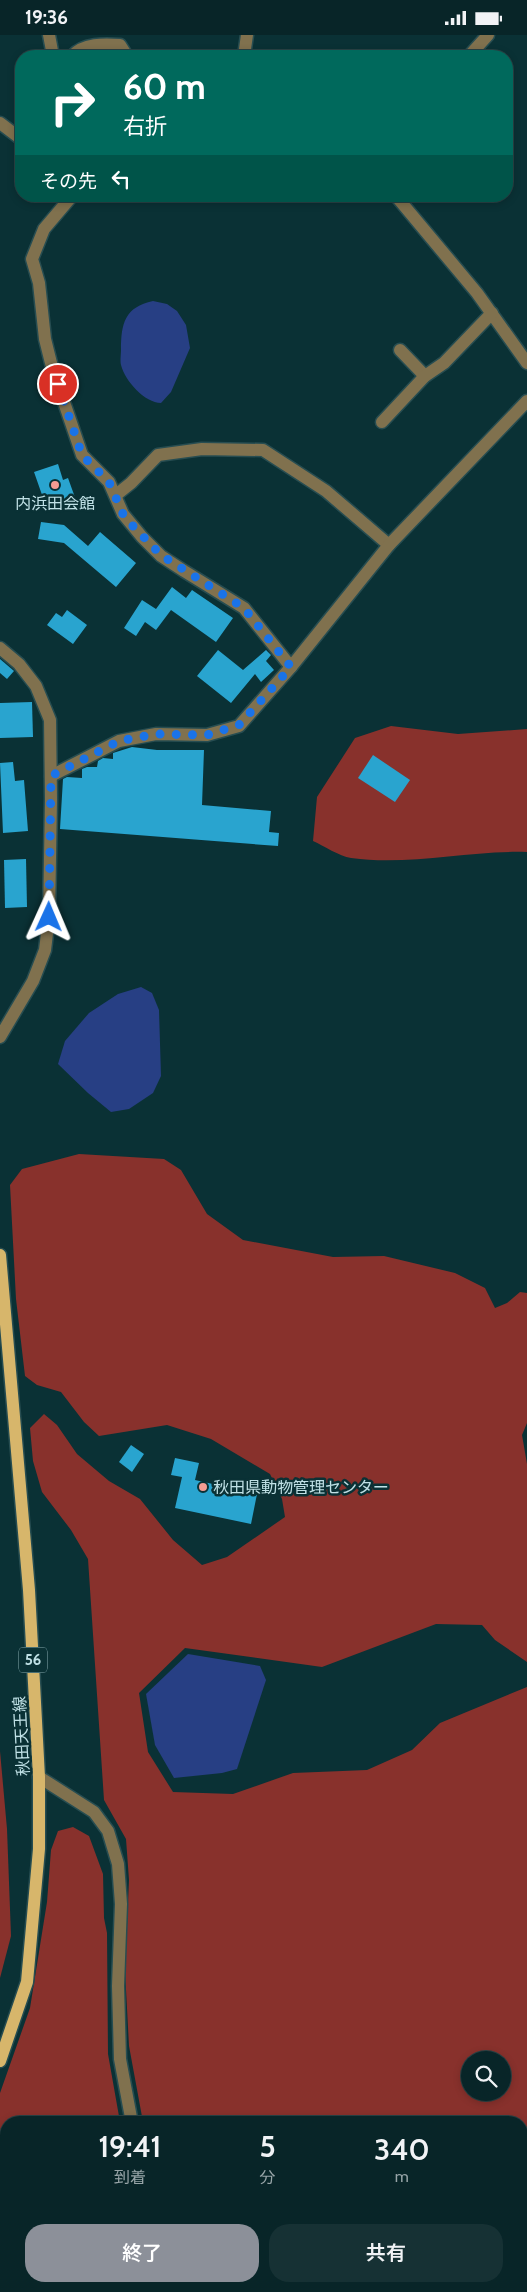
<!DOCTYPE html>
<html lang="ja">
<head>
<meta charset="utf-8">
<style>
	body { margin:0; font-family:Cabin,"Noto Sans JP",sans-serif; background:#163134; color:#f1f3f6; height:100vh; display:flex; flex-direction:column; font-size:19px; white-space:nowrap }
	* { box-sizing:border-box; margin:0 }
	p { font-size:16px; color:#98a5a8 }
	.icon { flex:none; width:28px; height:28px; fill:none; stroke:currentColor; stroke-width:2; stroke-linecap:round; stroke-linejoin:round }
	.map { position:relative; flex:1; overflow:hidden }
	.drawer { position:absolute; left:0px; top:2081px; width:528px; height:176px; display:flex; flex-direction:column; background:#082528; border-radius:20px 20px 0 0; box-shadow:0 2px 8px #0003,0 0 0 1px #294245 }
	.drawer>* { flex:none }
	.banner { position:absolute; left:15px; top:15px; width:498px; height:152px; border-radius:20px; box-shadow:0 2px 8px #0003,0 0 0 1px #294245; background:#00695c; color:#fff; overflow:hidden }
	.controls { position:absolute; left:461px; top:2016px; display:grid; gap:10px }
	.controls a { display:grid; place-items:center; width:50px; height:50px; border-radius:50%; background:#082528; box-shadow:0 2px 8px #0003,0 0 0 1px #294245; font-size:25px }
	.pin { position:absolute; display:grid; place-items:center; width:42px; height:42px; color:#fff; margin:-21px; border:2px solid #fff; border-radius:50%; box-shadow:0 1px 5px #0007 }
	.me { position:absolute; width:55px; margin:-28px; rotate:1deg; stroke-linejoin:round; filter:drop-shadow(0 0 4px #0008) }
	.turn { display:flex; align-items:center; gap:18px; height:105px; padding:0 25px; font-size:22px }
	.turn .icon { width:65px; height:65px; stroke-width:2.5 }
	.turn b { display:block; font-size:35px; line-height:42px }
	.then { display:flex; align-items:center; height:48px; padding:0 25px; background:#0003; gap:10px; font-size:19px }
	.eta { display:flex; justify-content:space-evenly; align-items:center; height:85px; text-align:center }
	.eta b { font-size:30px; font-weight:600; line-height:35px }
	.button { display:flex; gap:10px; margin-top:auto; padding:10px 25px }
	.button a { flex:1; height:58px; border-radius:20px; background:#8c9099; color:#fff; font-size:20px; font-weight:600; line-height:58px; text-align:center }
	.button a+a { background:#163134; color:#f1f3f6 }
	.status { display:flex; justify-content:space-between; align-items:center; height:35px; padding:0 25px; background:#082528; direction:ltr }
	.status svg { height:14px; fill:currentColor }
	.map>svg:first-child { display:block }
</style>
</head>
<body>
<div class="status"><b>19:36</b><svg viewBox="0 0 49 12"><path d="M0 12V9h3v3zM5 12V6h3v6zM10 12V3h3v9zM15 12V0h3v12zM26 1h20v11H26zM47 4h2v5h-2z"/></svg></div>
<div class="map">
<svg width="527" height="2257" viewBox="0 0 527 2257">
	<rect width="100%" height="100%" fill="#0a3135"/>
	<g fill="#88312c" fill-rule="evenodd">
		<path d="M391,691l67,8 69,-5v123c-59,-2 -117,14 -176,6 -12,-2 -27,-12 -38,-17l4,-44 38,-59z"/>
		<path d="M79,1119l85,5 17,11 26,44 36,26 90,17 51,-1 71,17 30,15 10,20 12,-5 13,-11 7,1v130l-5,12 5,29v198l-32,-22 -13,-15 -46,-1 -114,43 -137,-19 -46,45 9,59 25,40 60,2 60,-21 74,-3 45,-20 28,-27 87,-36v605h-354l-1,-6h349v-163l-378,-1 -14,-76 -4,-75 4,-91 -3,-41 -22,-39 -16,-241 -17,-29 -29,-38 -9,-31 -3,-33 14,-14 13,11 20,29 32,27 31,18 33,41 29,25 25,-8 58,-40 -3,-18 -12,-25 -59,-35 -44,-14 -68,11 -15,-14 -23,-30 -24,-7 -12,-9 -9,-77 -6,-114 12,-16zM470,2025h32v33h-32z"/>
		<polygon points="0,1716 7,1794 11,1901 0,1943"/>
		<polygon points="73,1792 89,1801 103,1839 104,1883 107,1898 108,2019 120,2087 6,2088 6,2164 0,2147 0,2058 30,1973 47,1867 51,1815 58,1796"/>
		<polygon points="6,2186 6,2251 150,2251 151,2257 0,2257 0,2188"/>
	</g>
	<g fill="#273f84">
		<path d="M153,266l14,3 10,7 9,14 4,23 -19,44 -10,11c-16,0 -36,-22 -40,-38 -1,-4 0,-11 0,-15 0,-27 4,-43 32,-49z"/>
		<polygon points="141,952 152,958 159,975 161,1041 153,1058 129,1074 111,1077 88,1058 58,1029 65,1006 89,978 118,959"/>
		<polygon points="188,1619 260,1631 266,1645 237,1734 222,1738 174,1743 155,1710 146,1659"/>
	</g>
	<g fill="#29a4cf">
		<polygon points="58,429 63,445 68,443 77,468 48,477 34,437"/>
		<polygon points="41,487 64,490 88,511 100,497 136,528 116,552 64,508 38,504"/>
		<polygon points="172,552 186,563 192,555 233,583 216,607 171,575 156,595 145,587 136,601 124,593 142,565 156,574"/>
		<polygon points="67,575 87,590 73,609 47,590 56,578 62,582"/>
		<polygon points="218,615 243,635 266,615 271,620 266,626 274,635 261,647 255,639 231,668 197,641"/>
		<polygon points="0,624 14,636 7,644 0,638"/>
		<polygon points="32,667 33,702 0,703 0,668"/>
		<polygon points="132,712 157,715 204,715 202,770 271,776 269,797 279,798 278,811 60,794 63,744 67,742 82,743 82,734 87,732 97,732 98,726 103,723 113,724 113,718"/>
		<polygon points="373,720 410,745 395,767 358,743"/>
		<polygon points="13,727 15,746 24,745 28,796 3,798 0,728"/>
		<polygon points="26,824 27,872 5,873 4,825"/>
		<polygon points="131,1410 144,1419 132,1437 119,1427"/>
		<polygon points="175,1423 199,1428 195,1445 257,1459 251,1489 175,1473 182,1442 171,1440"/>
	</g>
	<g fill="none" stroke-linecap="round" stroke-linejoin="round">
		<defs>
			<g id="minor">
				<polyline points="49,0 53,21"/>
				<path d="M72,21c12,-13 32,-12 48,-11l7,11"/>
				<polyline points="244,21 247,0"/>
				<polyline points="469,21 488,0"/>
				<polyline points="0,88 21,104"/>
				<polyline points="72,161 44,194 32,224 39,248 45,304 52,332 82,420 109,447 123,479 142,502 161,521 184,536 244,573 291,632"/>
				<polyline points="396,161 477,258 527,328"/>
				<polyline points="400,315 425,341"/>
				<polyline points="382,387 425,341 444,328 492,278"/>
				<polyline points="116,460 131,448 158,420 202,414 263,415 326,456 389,510"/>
				<polyline points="0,613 19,629 36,651 50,685 51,764 49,882 45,915 33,946 0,1002"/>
				<polyline points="51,741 119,706 156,699 207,700 239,691 291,632 389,510 527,366"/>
				<polyline points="39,1742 94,1777 108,1796 118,1829 121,1869 118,1951 120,2024 132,2088"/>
				<polyline points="163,2251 164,2257"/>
			</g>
			<polyline id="major" points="0,1220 29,1555 39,1742 39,1814 27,1947 0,2026"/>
		</defs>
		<use href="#minor" stroke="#274d51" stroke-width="15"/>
		<use href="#major" stroke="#274d51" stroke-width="15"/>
		<use href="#minor" stroke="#80714e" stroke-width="12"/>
		<use href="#major" stroke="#d7b66b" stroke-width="12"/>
	</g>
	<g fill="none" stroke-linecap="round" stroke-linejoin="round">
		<polyline stroke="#1a73e8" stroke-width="9" stroke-dasharray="0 16.2" points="49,882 51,741 119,706 156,699 207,700 239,690 291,632 244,573 161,520 132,490 123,479 109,447 82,420 58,349"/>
	</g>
	<g fill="#f59c92" stroke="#0a3135" stroke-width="2">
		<circle cx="55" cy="450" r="5"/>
		<circle cx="203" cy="1452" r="5"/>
	</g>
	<g text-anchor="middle" stroke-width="5" stroke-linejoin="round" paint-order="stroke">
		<rect fill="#0a3135" stroke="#89acb1" stroke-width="1" x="19" y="1612.5" width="28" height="25" rx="4"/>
		<g font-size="15" font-weight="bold" fill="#c0e1e6">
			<text x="33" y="1630">56</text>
		</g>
		<g font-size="16" fill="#c0e1e6" stroke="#0a3135">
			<text x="55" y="474">内浜田会館</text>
			<text x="213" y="1458" text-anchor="start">秋田県動物管理センター</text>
		</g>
		<g font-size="16" fill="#c0e1e6" stroke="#0a3135">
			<text transform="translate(21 1701) rotate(-93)" y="6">秋田天王線</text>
		</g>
	</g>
</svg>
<div class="controls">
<a><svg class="icon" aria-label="search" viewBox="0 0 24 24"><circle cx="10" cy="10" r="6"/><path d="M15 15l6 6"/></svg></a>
</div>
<div class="pin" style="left:58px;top:349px;background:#d93025"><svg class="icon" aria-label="arrive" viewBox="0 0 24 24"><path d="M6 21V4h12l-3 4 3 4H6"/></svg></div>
<svg class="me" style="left:49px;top:882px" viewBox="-20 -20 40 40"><path d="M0-17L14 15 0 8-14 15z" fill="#1a73e8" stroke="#fff" stroke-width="4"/></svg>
<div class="banner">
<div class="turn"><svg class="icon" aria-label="right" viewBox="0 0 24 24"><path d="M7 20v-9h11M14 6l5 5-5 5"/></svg><div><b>60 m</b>右折</div></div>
<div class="then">その先<svg class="icon" aria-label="left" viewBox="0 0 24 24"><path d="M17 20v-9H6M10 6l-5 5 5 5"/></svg></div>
</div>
<section class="drawer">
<div class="eta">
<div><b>19:41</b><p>到着</p></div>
<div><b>5</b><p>分</p></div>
<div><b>340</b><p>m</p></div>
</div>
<div class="button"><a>終了</a><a>共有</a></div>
</section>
</div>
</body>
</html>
